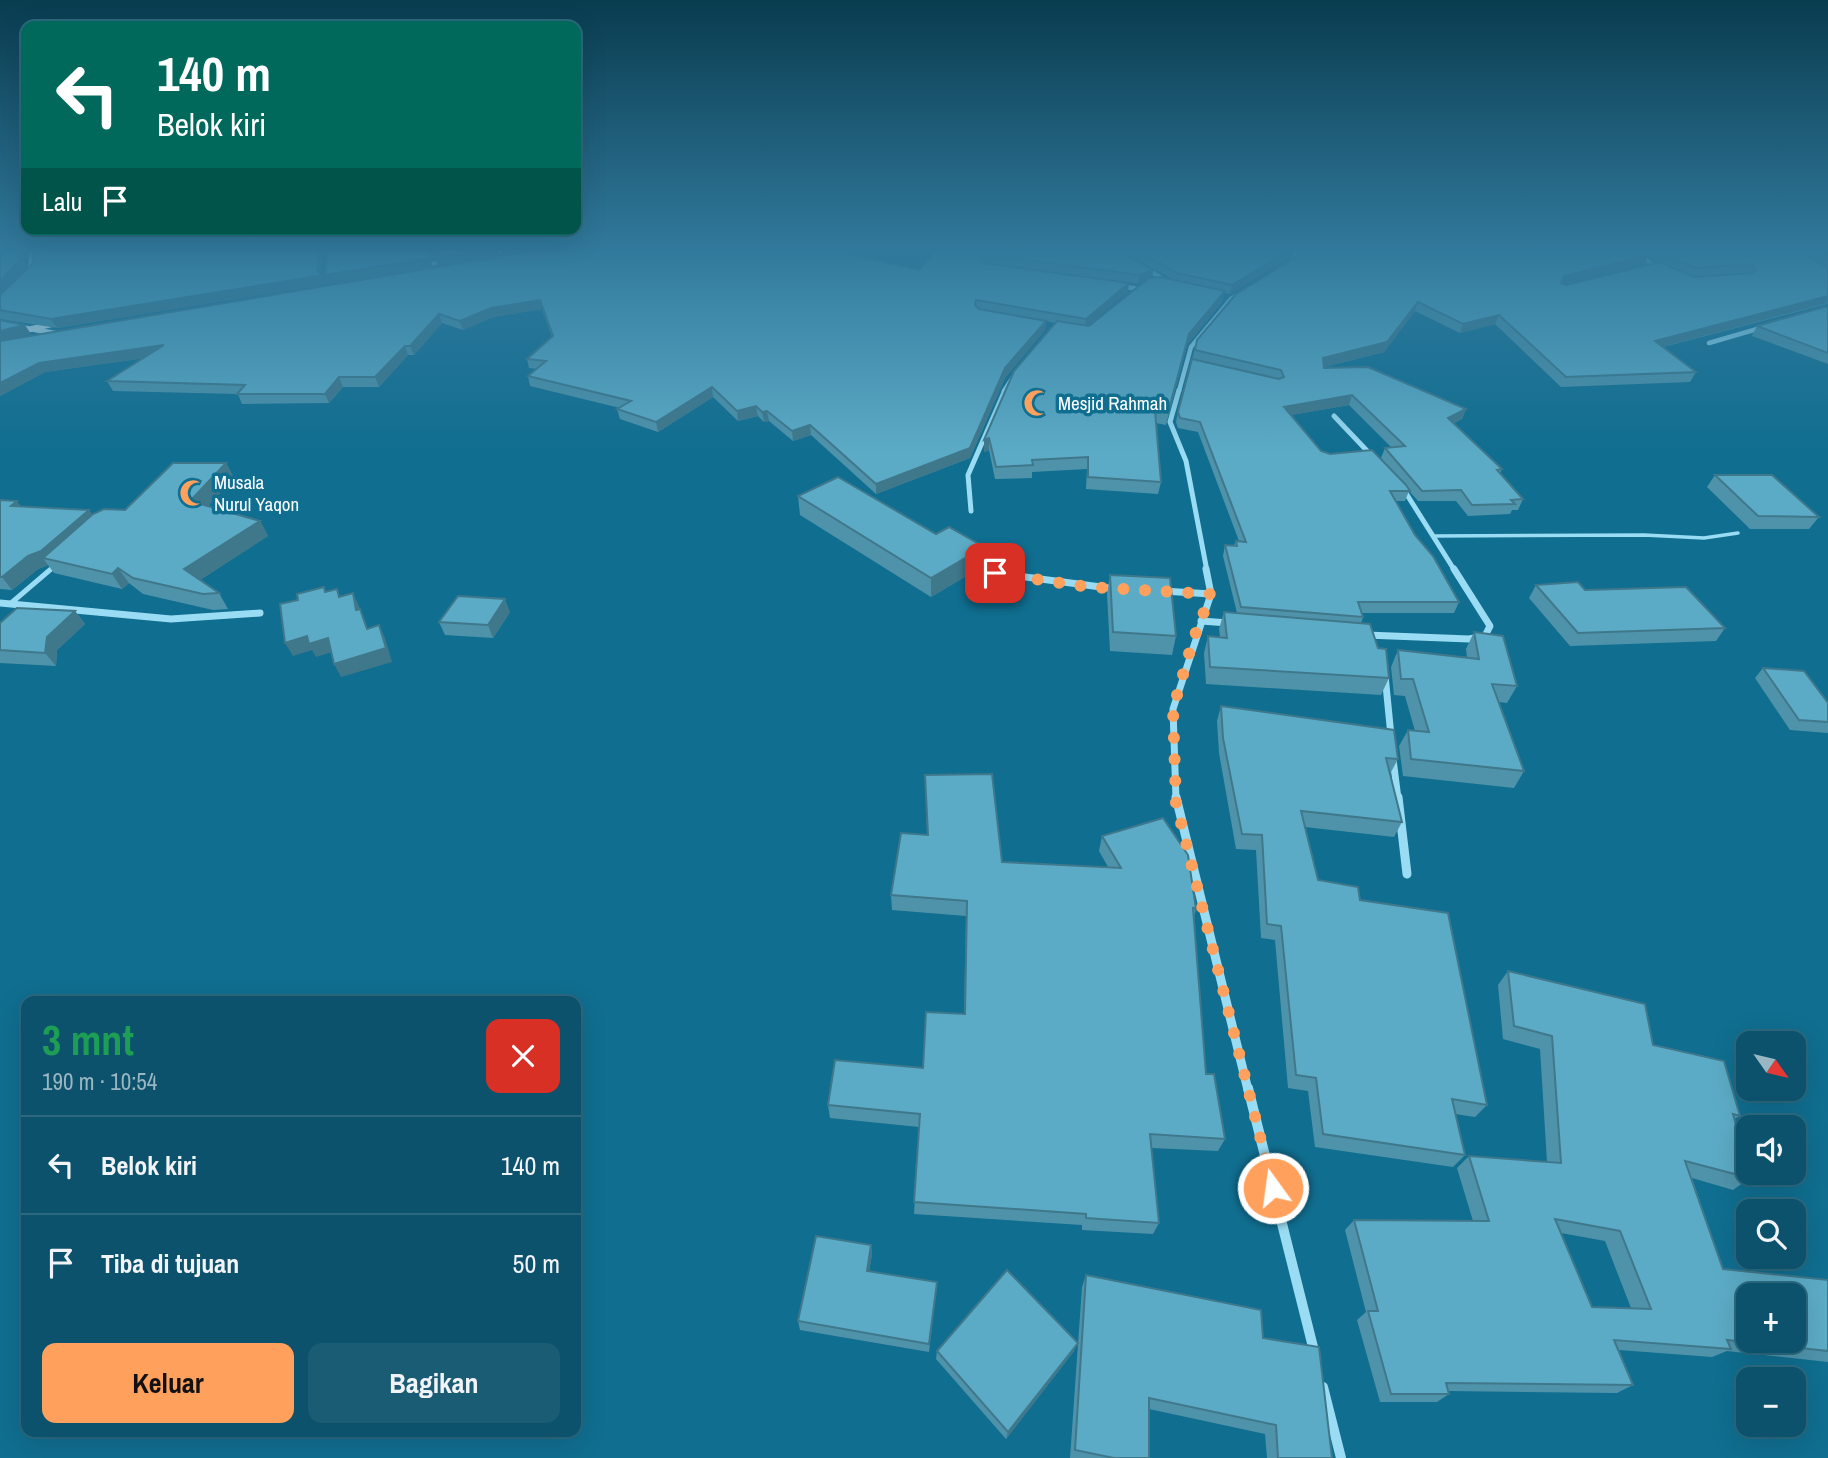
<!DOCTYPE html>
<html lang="id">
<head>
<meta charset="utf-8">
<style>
	body { margin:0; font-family:"Archivo Narrow",sans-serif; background:#1a5c74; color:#f1f3f6; height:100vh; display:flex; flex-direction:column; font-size:26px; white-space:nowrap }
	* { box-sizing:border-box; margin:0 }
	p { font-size:23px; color:#9ab6c2 }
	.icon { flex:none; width:38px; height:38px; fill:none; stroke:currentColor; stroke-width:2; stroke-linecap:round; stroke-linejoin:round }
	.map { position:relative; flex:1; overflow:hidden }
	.drawer { position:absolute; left:21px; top:996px; width:560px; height:441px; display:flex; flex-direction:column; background:#0c526c; border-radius:14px; box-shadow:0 7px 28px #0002,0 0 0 2px #2c697f }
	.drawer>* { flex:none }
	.top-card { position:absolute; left:21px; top:21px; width:560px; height:214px; border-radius:14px; box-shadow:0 7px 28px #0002,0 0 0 2px #2c697f; background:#00695c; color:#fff; overflow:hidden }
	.needle { width:46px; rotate:124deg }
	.fabs { position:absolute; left:1736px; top:1031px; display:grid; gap:14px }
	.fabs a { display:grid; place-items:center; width:70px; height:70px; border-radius:14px; background:#0c526c; box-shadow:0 7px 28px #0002,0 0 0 2px #2c697f; font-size:35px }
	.pin { position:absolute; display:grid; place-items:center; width:60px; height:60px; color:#fff; margin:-30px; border-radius:14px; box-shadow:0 4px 10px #0006 }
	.me { position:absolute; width:77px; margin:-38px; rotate:346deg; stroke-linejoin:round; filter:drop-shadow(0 0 5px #0008) }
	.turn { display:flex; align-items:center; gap:24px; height:147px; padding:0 21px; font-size:32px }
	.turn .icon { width:91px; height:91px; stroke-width:2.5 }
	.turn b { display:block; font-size:49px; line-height:60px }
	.then { display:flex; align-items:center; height:66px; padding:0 21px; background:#0003; gap:14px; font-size:26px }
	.round { display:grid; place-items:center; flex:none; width:74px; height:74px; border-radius:14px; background:#1a5c74 }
	.overview { display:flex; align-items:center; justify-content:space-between; height:119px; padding:0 21px }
	h1 { font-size:42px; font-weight:700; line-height:52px; color:#1e9e55 }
	.primary-button { display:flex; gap:14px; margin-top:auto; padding:14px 21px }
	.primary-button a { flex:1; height:80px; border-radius:14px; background:#ffa15c; color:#111; font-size:28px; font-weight:700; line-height:80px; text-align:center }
	.primary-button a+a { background:#1a5c74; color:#f1f3f6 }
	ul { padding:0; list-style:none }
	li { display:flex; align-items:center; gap:21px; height:98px; padding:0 21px; border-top:2px solid #2c697f }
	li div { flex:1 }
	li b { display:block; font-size:26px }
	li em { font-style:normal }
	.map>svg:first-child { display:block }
</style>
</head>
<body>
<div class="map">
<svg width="1828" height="1458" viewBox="0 0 1828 1458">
	<rect width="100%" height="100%" fill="#106e90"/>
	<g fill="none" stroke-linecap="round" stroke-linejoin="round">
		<g stroke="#9adcf3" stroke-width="3.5">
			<polyline points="1434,536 1644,535 1704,538 1738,533"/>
			<polyline points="49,571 56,565"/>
		</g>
		<polyline stroke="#9adcf3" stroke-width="5" points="10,604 51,569"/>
		<g stroke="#9adcf3" stroke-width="4.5">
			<polyline points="1631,249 1655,266 1650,267"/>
			<polyline points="1291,262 1300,249"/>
			<polyline points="1145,268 1168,282"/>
			<polyline points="1119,286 1139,289"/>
			<polyline points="1709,343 1764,327"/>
			<polyline points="1004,391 1017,371"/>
			<polyline points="1179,391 1191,347 1231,299 1239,294"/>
		</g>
		<g stroke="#9adcf3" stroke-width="5">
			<polyline points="1179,390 1170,422 1186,461 1207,571"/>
			<polyline points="1334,416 1372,456"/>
			<polyline points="1404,490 1455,571"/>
			<polyline points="971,511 968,475 1005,390"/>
		</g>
		<g stroke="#9adcf3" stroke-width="7">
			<polyline points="995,573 1116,589"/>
			<polyline points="1163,591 1211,594"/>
			<polyline points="0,603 171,619 260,613"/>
			<polyline points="1201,621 1228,623"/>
			<polyline points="1366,635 1469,639 1485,636 1490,626 1454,569"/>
			<polyline points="1385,675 1391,736"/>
			<polyline points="1393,759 1398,799"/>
			<polyline points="1176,799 1173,709 1211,594 1206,569"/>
		</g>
		<g stroke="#9adcf3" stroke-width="9">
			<polyline points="1176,797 1248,1090"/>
			<polyline points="1398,797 1407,874"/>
		</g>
		<g stroke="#9adcf3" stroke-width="10">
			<polyline points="1248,1088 1315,1355"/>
			<polyline points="1323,1387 1341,1458"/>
		</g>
		<g fill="#caeffd" fill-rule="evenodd">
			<polygon points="29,249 37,249 36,270 0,306 0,299 28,270"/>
			<polygon points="0,321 57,331 61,334 57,337 0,325"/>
		</g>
		<g fill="#e6f7ff" fill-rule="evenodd">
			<polygon points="503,249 526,249 408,270 403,267"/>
			<polygon points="66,318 70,319 70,323 0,339 0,333"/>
		</g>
	</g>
	<g fill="#4f93aa" fill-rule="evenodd">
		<polygon points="440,249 431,261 433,267 57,328 0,319 0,256 26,257 25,269 2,293 33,263 322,276"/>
		<path d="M936,249l217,21 -1,8 20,1 -53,-30h177l-6,8 -60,37 -6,-1 -2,9 -35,43 -21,80 -10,-2 5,59 -3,12 -72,-5 1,-20 -55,3v6l-37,1 -6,-29 -5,2v-12l71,-117 -9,-2 -1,9 -40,48 -35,80 -94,36 -65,-59 -18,6 -24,-20 -5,1 -6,-6 -20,5 -25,-24 -55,35 -38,-13 -3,-10 3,-1 -90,-22 -2,-10 8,-7 -7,-1 -2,-9 25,-22 -10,-28 -49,8 -30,13 -21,-7 -28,32h-6l-29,32h-36l-14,16 -87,1 -4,-10 -125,-3 -6,-10 36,-23 -98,14 -45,24v-55l919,-71zM989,264l149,20 7,-3 -56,45h-2l41,-34z"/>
		<path d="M1302,249h526v55l-165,43 33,25 -6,10 -129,5 -66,-63 -35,9 -45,-22 -31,41 -60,15v1l142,41 -4,10 -8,4 48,46 -2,4 23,26 -5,11h-6l-2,4 -42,2 -12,-15h-38l-9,-10 -4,10h-9l19,34 44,67 -5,11h-92l1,4 -2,6 28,55 -8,17 -175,-11 -2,-31 4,-17 12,1 -1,-8 5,-17 13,1 -14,-57 2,-11h9l2,-4h3l-41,-109 -20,-4 -2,-6 2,-10 19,-72 102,-85zM1648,255l10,8 -92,22 -3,-1 81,-20zM1349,405l43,43h-7l-4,10 8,10 -68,-17 -30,-36z"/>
		<polygon points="1828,306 1828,364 1752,336 1757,326"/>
		<polygon points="226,463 234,478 208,506 260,521 268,536 200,580 219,593 228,609 213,610 143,594 129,583 122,589 54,573 48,565 38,569 12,590 0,589 0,500 21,507 89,510 92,515 125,510"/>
		<polygon points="1715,475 1819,517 1809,529 1750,529 1707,487"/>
		<polygon points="798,496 983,566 931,597 800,515"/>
		<polygon points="1110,575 1176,636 1172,655 1110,651 1107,594"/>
		<polygon points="1536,585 1585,590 1725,628 1716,641 1570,646 1529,598"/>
		<polygon points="75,611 85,624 57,650 56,666 0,663 0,623"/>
		<polygon points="510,612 493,638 445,635 439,622"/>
		<polygon points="1474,632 1517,686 1507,703 1499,702 1524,771 1514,788 1403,776 1399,746 1408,730 1415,731 1405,696 1394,695 1391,667 1398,650 1467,657 1466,649"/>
		<polygon points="1763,668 1828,722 1828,733 1790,730 1755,678"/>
		<polygon points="1221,706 1398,759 1390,774 1402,822 1394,837 1305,827 1318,880 1360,900 1487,1105 1475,1117 1455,1114 1465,1155 1453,1167 1315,1147 1308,1091 1288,1088 1275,940 1261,938 1256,850 1236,849 1219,753 1217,721"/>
		<polygon points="925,775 1002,862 1108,867 1099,851 1102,836 1196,909 1194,917 1206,1074 1225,1139 1218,1151 1151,1148 1159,1223 1153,1234 1082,1230 1082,1225 914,1214 919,1127 830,1118 828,1105 923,1068 964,1014 966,916 892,910 891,895 927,835"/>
		<path d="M1508,971l145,74 87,71 -6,3 16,59 -17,12 -41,-12 31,91 105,11v82l-101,-11 -15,6 -93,-7 14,35 -16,8 -169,-2 1,3 -12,8h-57l-23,-82 9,-8 -21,-82 9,-10 119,1 -16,-53 12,-12 78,6 -7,-113 -37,-10 -5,-54zM1561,1233l44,8 26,67 -39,-1z"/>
		<polygon points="871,1245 872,1254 869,1271 936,1291 929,1352 800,1330 798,1321"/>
		<polygon points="1086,1275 1263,1338 1332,1458 1267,1458 1265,1434 1149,1409 1149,1458 1070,1458 1082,1287"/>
		<polygon points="937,1351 1074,1351 1006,1439 936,1359"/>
	</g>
	<g fill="#40788b">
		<polygon points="21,249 26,257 25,269 0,295 0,281"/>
		<polygon points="319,249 323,249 321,276 428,253 431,249 440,249 431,261 433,267 57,328 51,319 317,271"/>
		<polygon points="486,249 497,249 499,256 438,266 435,258"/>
		<polygon points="501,249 513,249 514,254 502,256"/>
		<polygon points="1291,249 1296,249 1290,257 1230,294 1232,285"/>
		<polygon points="1648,255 1644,264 1560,284 1564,276"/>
		<polygon points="1153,270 1152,279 1138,284 1139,275"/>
		<polygon points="1129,283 1128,292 1085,328 1086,319"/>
		<polygon points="1225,291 1222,302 1187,345 1166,425 1189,334"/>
		<polygon points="1828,296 1827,303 1650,350 1655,341"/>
		<polygon points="540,300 542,309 493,317 463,330 460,321 491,308"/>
		<polygon points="1418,302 1415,311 1384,352 1320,368 1323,358"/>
		<polygon points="439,314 442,323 414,355 410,346"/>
		<polygon points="1499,315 1495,324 1460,333 1463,324"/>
		<polygon points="1046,321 1045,330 1005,378 970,458 876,494 876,484 1005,368"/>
		<polygon points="25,325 31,334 0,341 0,331"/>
		<polygon points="164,345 169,355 45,372 0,396 0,383 39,363"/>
		<polygon points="405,346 408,355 379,387 375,377"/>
		<polygon points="339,377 343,387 329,403 325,394"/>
		<polygon points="712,387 713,397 658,432 656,422"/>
		<polygon points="1352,395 1349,405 1281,417 1284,407"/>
		<polygon points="756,406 758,416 738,421 737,411"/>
		<polygon points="1466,409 1462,419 1444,427 1448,418"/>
		<polygon points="767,411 769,421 764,422 762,412"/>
		<polygon points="810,425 811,435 793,441 792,431"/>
		<polygon points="989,438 989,450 984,452 984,440"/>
		<polygon points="226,463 234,478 199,516 190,501"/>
		<polygon points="17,501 26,514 11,506"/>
		<polygon points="89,510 98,523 43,558 48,565 38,569 12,590 2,577"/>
		<polygon points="260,521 268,536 194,584 184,569"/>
		<polygon points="984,547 983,566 931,597 931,578"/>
		<polygon points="118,568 129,583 122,589 112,574"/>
		<polygon points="353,593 359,606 363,623 356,610"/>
		<polygon points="505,599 510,612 493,638 488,625"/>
		<polygon points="75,611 85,624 57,650 56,666 45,653 47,637"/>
		<polygon points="379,625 385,638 392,662 341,677 334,664"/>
		<polygon points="307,636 328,638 335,651 316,657 312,650 293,656 285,643"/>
		<polygon points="871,1245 872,1254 868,1280 867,1271"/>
		<polygon points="1078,1343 1074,1351 1006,1439 1008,1432"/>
	</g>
	<g fill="#5cabc6" stroke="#40788b" stroke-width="2" fill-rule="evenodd">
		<polygon points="19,249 21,249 20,260 0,281 0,256"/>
		<polygon points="40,249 319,249 317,271 322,276 326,272 327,249 431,249 428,253 430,258 51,319 0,310 0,295 33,263 34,250"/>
		<polygon points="441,249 486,249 435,258"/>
		<polygon points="567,249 826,249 919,270 936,249 1116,249 1153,270 1139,275 982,254 980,260 984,263 1129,283 1086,319 976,300 975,305 979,309 1046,321 1005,368 970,448 876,484 810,425 792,431 767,411 762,412 756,406 737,411 712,387 656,422 617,409 631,401 528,376 546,361 527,359 553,336 540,300 491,308 460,321 439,314 410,346 405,346 375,377 339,377 325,394 237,394 245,385 107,381 164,345 39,363 0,383 0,341 515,254"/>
		<polygon points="1135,249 1291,249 1232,285 1177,273"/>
		<polygon points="1302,249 1639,249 1648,255 1564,276 1561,283 1566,285 1660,262 1695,277 1752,273 1756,270 1752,264 1696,268 1663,254 1656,249 1796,249 1828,268 1828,296 1655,341 1696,372 1566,377 1499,315 1463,324 1418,302 1387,342 1323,358 1324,368 1368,367 1466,409 1448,418 1502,469 1497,470 1523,499 1511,500 1515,504 1472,505 1461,490 1422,491 1385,448 1405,446 1352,395 1284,407 1321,451 1330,454 1372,450 1406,485 1410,491 1390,491 1415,535 1433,556 1459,602 1358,602 1363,617 1241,607 1225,545 1237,546 1236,541 1246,542 1200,422 1180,418 1178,412 1192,359 1279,379 1284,377 1281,370 1195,350 1197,340 1236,294 1299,255"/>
		<polygon points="1815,249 1828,249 1828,257"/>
		<polygon points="1161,277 1225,291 1189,334 1168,413 1155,411 1161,482 1088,477 1088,457 1032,460 1033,465 996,467 989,438 984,440 1014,371 1057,321 1089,326 1149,278"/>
		<polygon points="1828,306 1828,353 1757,326"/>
		<polygon points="0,320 25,325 0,331"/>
		<polygon points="173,463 226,463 190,501 260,521 184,569 219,593 203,594 133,578 118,568 112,574 43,558 93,514 104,509 125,510"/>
		<polygon points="1715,475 1772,475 1819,517 1758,516"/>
		<polygon points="838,477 936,534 949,527 984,547 931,578 798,496"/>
		<polygon points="0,500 17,501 11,506 89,510 41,551 28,556 2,577 0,577"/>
		<polygon points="1110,575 1170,578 1176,636 1113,632"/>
		<polygon points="1578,582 1585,590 1686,587 1725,628 1578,633 1536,585"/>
		<polygon points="324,587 325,592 337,589 339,597 353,593 356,610 360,609 367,629 379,625 386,648 334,664 328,638 309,644 307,636 285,643 280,604 298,600 297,594"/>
		<polygon points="458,596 505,599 488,625 439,622"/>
		<polygon points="17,608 75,611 47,637 45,653 0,650 0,623"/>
		<polygon points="1224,612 1370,624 1378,648 1386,649 1389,678 1210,667 1208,636 1227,638"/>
		<polygon points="1474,632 1503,636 1517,686 1492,684 1524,771 1411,759 1408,730 1429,732 1413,679 1401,679 1398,650 1479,659"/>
		<polygon points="1763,668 1804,671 1828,703 1828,722 1799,720"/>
		<polygon points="1221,706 1394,730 1398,759 1386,758 1402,822 1301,811 1318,880 1358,887 1360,900 1448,913 1487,1105 1452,1099 1465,1155 1323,1134 1316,1078 1296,1075 1281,926 1267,924 1262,835 1242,834 1223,738"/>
		<polygon points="992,774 1002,862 1121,868 1102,836 1163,818 1188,855 1196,909 1193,908 1206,1074 1214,1074 1225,1139 1150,1134 1159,1223 1086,1218 1086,1214 914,1202 920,1114 828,1105 835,1060 923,1068 926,1012 965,1014 967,901 891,895 901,833 928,835 925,775"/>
		<path d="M1508,971l137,33 8,41 71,16 16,55 -7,-2 17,64 -65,-17 38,108 105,11v71l-101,-11 4,9 -117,-9 19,45 -187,-2 3,11h-58l-23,-83h10l-24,-91 135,1 -20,-65 92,7 -9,-127 -38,-10zM1555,1219l65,12 31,78 -59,-2zM1748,1295h46v45h-46z"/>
		<polygon points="816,1236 871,1245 867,1271 937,1282 929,1344 798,1321"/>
		<polygon points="1007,1270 1078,1343 1008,1432 937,1351"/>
		<polygon points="1086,1275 1261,1310 1263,1338 1319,1347 1332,1458 1278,1458 1276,1425 1149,1398 1149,1458 1114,1458 1075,1450"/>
	</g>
	<linearGradient id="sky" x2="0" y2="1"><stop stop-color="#093c4f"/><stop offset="0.55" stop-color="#31799c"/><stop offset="1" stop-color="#31799c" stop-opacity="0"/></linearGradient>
	<rect width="1828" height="453" fill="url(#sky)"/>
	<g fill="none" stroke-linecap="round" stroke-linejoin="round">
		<polyline stroke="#ffa15c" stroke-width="12" stroke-dasharray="0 21.6" points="995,573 1088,587 1211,594 1193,640 1173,709 1176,803 1273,1188"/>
	</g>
	<defs>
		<symbol id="mosque-bare" viewBox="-9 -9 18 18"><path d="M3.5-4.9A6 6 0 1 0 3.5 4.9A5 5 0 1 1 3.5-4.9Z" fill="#ffa15c" stroke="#106e90" stroke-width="2.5" paint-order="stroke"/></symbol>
	</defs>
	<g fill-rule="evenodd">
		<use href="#mosque-bare" x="1018" y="384" width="38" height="38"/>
		<use href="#mosque-bare" x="174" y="474" width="38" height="38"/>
	</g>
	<g text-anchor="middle" stroke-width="7" stroke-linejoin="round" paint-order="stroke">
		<g font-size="19" fill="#fff" stroke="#106e90" text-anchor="start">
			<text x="1058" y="410">Mesjid Rahmah</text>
			<text x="214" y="489">Musala<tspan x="214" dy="22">Nurul Yaqon</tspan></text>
		</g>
	</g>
</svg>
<div class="fabs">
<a><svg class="needle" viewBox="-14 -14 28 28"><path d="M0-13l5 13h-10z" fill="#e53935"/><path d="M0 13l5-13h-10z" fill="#9ab6c2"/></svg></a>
<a><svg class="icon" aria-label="sound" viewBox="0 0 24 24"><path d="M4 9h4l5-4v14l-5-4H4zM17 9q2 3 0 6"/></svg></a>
<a><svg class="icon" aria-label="search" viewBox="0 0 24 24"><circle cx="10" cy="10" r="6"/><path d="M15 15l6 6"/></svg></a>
<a>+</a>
<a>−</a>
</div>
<div class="pin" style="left:995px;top:573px;background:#d93025"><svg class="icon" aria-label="arrive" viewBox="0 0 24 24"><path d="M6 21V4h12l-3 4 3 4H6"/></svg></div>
<svg class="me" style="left:1273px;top:1188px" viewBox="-20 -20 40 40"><circle r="17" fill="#ffa15c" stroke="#fff" stroke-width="3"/><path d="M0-11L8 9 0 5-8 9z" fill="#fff"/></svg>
<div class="top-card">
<div class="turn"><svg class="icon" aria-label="left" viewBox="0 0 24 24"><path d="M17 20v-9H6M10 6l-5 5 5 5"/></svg><div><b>140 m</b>Belok kiri</div></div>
<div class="then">Lalu<svg class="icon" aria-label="arrive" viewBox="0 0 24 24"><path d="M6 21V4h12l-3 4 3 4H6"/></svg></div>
</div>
<section class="drawer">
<div class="overview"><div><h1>3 mnt</h1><p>190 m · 10:54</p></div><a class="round" style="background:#d93025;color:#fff"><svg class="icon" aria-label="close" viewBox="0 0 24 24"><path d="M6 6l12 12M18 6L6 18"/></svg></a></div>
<ul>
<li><svg class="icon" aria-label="left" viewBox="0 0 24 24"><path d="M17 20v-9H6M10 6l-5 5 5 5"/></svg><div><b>Belok kiri</b></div><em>140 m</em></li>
<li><svg class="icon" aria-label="arrive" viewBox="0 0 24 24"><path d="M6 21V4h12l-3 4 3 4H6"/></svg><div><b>Tiba di tujuan</b></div><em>50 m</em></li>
</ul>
<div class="primary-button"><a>Keluar</a><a>Bagikan</a></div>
</section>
</div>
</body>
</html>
